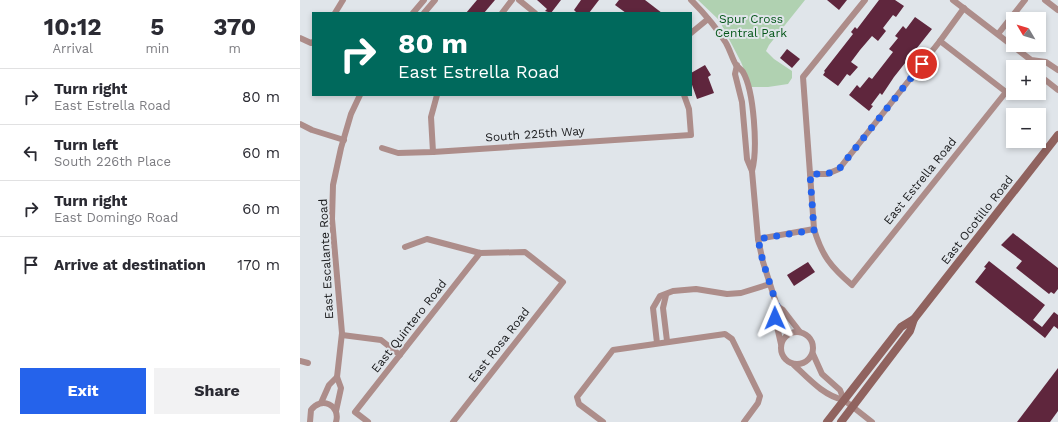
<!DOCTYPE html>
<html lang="en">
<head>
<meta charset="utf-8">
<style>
	body { margin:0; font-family:"Work Sans",sans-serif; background:#f2f2f3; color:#2b2b33; height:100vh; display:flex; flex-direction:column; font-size:15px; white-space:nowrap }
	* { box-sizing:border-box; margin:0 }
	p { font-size:13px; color:#7c7c81 }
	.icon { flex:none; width:22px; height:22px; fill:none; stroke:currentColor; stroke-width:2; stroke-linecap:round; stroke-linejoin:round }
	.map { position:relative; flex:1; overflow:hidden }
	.drawer { display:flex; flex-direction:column; background:#fff; width:300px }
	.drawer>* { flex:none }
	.banner { position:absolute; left:12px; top:12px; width:380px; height:84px; border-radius:0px; box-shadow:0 2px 6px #0003; background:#00695c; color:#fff; overflow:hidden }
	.needle { width:26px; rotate:308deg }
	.fabs { position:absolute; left:706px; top:12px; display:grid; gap:8px }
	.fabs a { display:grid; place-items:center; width:40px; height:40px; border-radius:0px; background:#fff; box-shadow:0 2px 6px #0003; font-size:20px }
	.pin { position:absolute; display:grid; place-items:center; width:34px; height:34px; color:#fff; margin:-17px; border:2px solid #fff; border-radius:50%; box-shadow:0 1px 4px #0007 }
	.me { position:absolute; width:44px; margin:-22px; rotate:359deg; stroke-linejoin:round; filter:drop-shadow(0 0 3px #0008) }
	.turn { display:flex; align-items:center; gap:14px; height:84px; padding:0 20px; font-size:18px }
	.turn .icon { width:52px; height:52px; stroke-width:2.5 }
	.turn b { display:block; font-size:28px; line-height:34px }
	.eta { display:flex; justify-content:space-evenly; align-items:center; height:68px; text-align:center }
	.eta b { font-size:24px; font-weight:700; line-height:28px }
	.primary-button { display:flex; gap:8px; margin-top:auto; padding:8px 20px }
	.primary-button a { flex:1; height:46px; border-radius:0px; background:#2563eb; color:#fff; font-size:16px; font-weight:700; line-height:46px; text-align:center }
	.primary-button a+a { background:#f2f2f3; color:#2b2b33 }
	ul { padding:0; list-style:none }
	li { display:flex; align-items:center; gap:12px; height:56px; padding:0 20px; border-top:1px solid #e1e1e2 }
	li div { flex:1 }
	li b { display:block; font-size:15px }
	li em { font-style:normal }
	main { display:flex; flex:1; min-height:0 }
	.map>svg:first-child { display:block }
</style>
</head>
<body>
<main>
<section class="drawer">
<div class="eta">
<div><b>10:12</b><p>Arrival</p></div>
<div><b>5</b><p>min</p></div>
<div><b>370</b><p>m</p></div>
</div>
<ul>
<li><svg class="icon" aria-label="right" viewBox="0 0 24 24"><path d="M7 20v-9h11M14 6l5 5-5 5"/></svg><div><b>Turn right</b><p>East Estrella Road</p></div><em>80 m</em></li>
<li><svg class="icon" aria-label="left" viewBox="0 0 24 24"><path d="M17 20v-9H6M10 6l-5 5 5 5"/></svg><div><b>Turn left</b><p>South 226th Place</p></div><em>60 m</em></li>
<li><svg class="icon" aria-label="right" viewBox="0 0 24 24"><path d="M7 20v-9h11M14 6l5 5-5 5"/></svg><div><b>Turn right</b><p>East Domingo Road</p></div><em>60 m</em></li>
<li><svg class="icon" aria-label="arrive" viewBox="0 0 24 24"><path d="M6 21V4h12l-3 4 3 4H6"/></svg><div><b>Arrive at destination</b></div><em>170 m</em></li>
</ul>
<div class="primary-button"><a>Exit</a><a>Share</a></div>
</section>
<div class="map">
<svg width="758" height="422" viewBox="0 0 758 422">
	<rect width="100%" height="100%" fill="#e0e5ea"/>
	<polygon fill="#b0d1b1" points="398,0 505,0 469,45 466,51 474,59 492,71 492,78 488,84 468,87 451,87 441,62 419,20"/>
	<g fill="#5f263d">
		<polygon points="177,0 195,0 184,13 166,13"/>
		<polygon points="237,0 261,0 251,13 245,11 247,9"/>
		<polygon points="281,0 299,0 289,13 277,13 274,10"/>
		<polygon points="319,0 345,0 362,13 326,13 315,5"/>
		<polygon points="527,0 547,0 539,10"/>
		<polygon points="579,0 595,0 604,6 596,17 593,15 583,28 586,31 578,41 572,36 560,50 551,62 558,67 550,76 547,74 538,86 523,75 525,72 524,71 553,34 551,32 555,27 557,29"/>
		<polygon points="615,17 632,29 594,77 582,95 580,93 571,105 573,106 569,111 549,95 557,85 560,88 569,77 572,79 593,52 589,49 598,38 595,36 603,26 606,29"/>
		<polygon points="487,49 500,59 492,68 480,58"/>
		<polygon points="405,65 411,75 408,77 414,93 397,99 391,82 391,73"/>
		<polygon points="713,233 758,268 758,289 754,294 751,292 749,294 716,268 722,261 701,245"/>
		<polygon points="689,261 745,305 733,320 742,327 754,312 758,315 758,329 754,326 745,338 675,282 686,268 684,267"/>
		<polygon points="508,262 515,272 494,286 487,275"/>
		<polygon points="758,368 758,411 750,422 717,422"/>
	</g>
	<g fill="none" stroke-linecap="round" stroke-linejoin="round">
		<g stroke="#ad8d8a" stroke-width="6">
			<polyline points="219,0 235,13"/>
			<path d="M391,0c13,13 25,27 35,43 4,7 6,15 10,22 2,2 5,4 7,7 11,19 15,77 9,99"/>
			<path d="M565,0l-62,77 11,152c8,27 17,38 38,56l154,-193 -66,-51"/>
			<polyline points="653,0 731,60 746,62 758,70"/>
			<polyline points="745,0 758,10"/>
			<polyline points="35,13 43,0"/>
			<polyline points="113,13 124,0"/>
			<polyline points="124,13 135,0"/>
			<polyline points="202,13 212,0"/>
			<polyline points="391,33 408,19"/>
			<polyline points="698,34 725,0"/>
			<polyline points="0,38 11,43 13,42"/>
			<polyline points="437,65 435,74 442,102 447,159 452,171 458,239 463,262 477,306 475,318 481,344"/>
			<polyline points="739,75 758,90"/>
			<polyline points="0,124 12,130 44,140"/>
			<polyline points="82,148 98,153 133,152 391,135 389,109 384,95"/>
			<polyline points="133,152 131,117 137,95"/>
			<polyline points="510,174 527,174 539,169 640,41 664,8"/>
			<polyline points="458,239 514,229"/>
			<polyline points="105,247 127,239 180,253 225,252 263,282 153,422"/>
			<polyline points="366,295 363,308 367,341"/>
			<polyline points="477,306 483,310 500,332"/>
			<circle cx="497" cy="348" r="16"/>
			<polyline points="42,335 81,340 100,355"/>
			<polyline points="357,343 353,308 360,296 373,291 396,289 427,294 441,293 470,284"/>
			<polyline points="513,354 522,374 540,390 544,400 572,422"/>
			<polyline points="0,361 8,363"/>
			<path d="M494,365c15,14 30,31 50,35"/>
			<polyline points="21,403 29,385 37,377"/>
			<polyline points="36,411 41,388 37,377 42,333 32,219 33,185 41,148 51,114 60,95"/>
			<path d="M10,422l1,-12c10,-14 30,-5 25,12"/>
			<polyline points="68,422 55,412 180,253"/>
			<polyline points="303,422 279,404 277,397 313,350 425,334 432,339 460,396 458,403 444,422"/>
		</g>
		<g stroke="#90635f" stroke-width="8">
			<polyline points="527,422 601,327 614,319"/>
			<polyline points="541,422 610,331 614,319 758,135"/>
		</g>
	</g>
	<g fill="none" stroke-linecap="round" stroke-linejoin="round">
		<polyline stroke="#2563eb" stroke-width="7" stroke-dasharray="0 12.6" points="475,318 477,306 463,262 458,239 514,230 510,174 527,174 539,169 622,64"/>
	</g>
	<g text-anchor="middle" stroke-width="4" stroke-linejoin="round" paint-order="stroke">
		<g font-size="12" fill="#06571a" stroke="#e0e5ea">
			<text x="451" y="23">Spur Cross<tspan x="451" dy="14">Central Park</tspan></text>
		</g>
		<g font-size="12" fill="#191a1c" stroke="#e0e5ea">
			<text transform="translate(235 134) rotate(-4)" y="4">South 225th Way</text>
			<text transform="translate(620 181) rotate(-51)" y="4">East Estrella Road</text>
			<text transform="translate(677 220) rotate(-52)" y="4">East Ocotillo Road</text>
			<text transform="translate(26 259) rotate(-93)" y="4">East Escalante Road</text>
			<text transform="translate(109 326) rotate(-52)" y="4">East Quintero Road</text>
			<text transform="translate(199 345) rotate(-52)" y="4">East Rosa Road</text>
		</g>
	</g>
</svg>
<div class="fabs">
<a><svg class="needle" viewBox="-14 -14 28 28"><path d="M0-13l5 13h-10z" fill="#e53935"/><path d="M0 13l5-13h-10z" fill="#7c7c81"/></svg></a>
<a>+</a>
<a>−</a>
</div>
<div class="pin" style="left:622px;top:64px;background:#d93025"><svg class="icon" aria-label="arrive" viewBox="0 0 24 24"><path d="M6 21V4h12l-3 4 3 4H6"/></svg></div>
<svg class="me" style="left:475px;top:318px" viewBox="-20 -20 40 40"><path d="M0-17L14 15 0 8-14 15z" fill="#2563eb" stroke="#fff" stroke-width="4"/></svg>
<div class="banner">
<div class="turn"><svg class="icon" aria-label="right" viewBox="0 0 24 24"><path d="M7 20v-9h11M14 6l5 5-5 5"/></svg><div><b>80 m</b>East Estrella Road</div></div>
</div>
</div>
</main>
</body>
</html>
